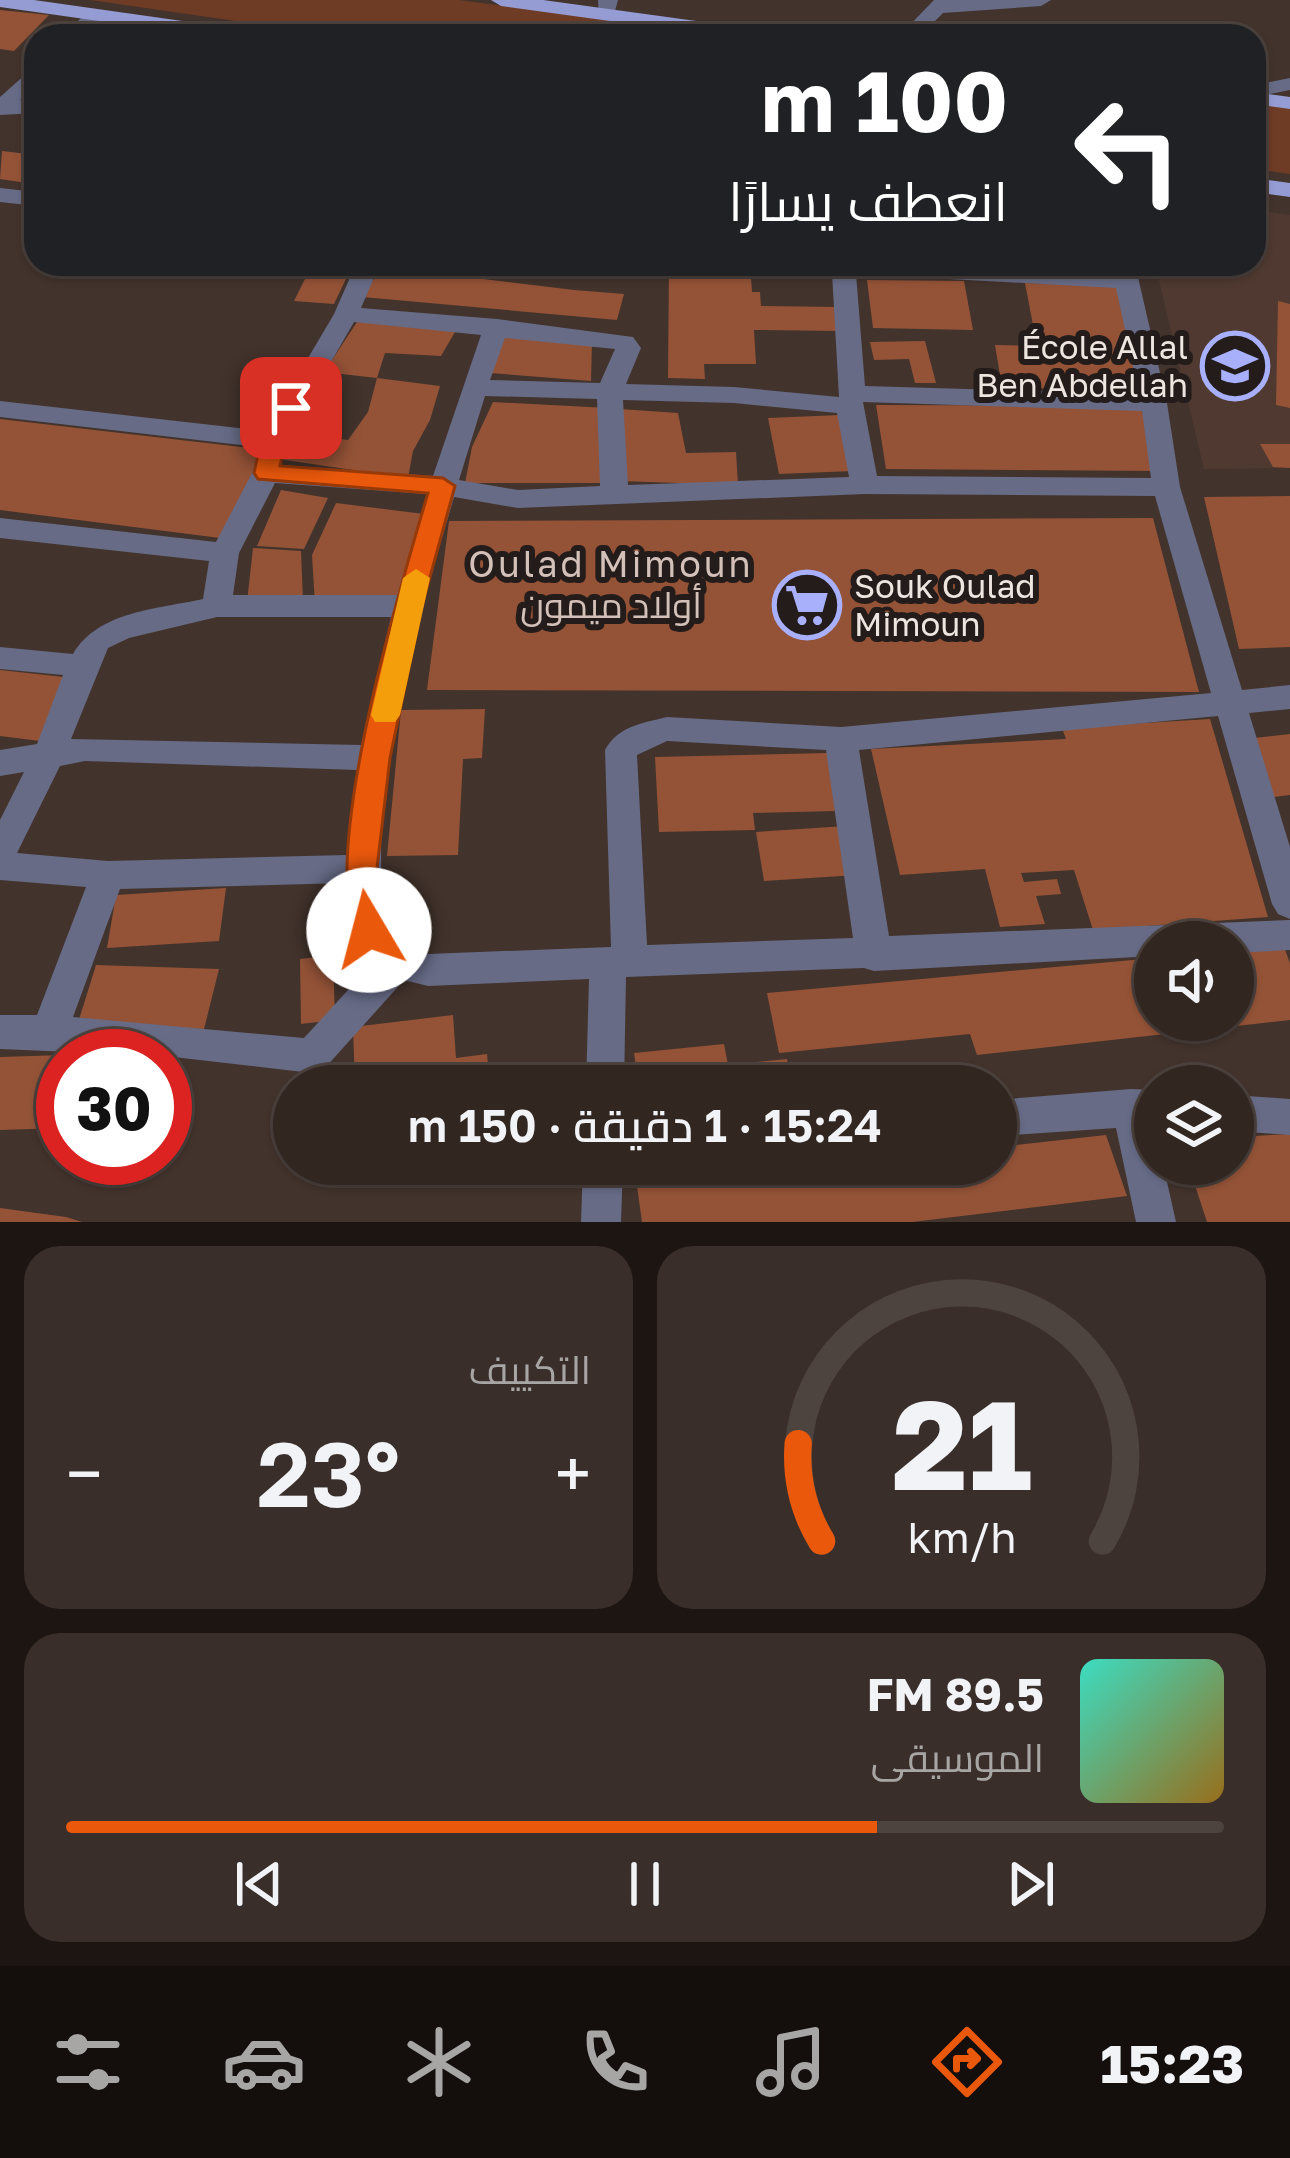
<!DOCTYPE html>
<html lang="ar">
<head>
<meta charset="utf-8">
<style>
	:root { --surface:#322621; --page:#3a2e2a; --text:#f1f3f6; --muted:#a8a5a5; --line:#4d433f; --accent:#ea580c }
	body { margin:0; font-family:"Golos Text",Cairo,sans-serif; background:var(--page); color:var(--text); direction:rtl; height:100vh; display:flex; flex-direction:column; font-size:45px; white-space:nowrap }
	* { box-sizing:border-box; margin:0 }
	p { font-size:39px; color:var(--muted) }
	.icon { flex:none; width:66px; height:66px; fill:none; stroke:currentColor; stroke-width:2; stroke-linecap:round; stroke-linejoin:round }
	.map { position:relative; height:1222px; overflow:hidden; direction:ltr }
	.side { display:flex; flex-direction:column; gap:24px; padding:24px; background:#1c1512; flex:1 }
	.side>* { flex:none }
	.hud { position:absolute; left:24px; top:24px; width:1242px; height:252px; border-radius:36px; box-shadow:0 3px 9px #0004,0 0 0 3px var(--line); direction:rtl; background:#202124; color:#fff; overflow:hidden }
	.controls { position:absolute; left:1134px; top:921px; display:grid; gap:24px }
	.controls a { display:grid; place-items:center; width:120px; height:120px; border-radius:50%; background:var(--surface); box-shadow:0 3px 9px #0004,0 0 0 3px var(--line); font-size:60px }
	.speed { position:absolute; left:36px; top:1029px; display:flex; gap:24px; font-size:60px; font-weight:700; text-align:center }
	.speed>* { display:grid; place-content:center; width:156px; height:156px; border-radius:50%; background:var(--surface); box-shadow:0 3px 9px #0004,0 0 0 3px var(--line); line-height:1 }
	.speed .limit { border:18px solid #d22; background:#fff; color:#111 }
	.pin { position:absolute; display:grid; place-items:center; width:102px; height:102px; color:#fff; margin:-51px; border-radius:24px; box-shadow:0 6px 18px #0006 }
	.me { position:absolute; width:132px; margin:-66px; rotate:352deg; stroke-linejoin:round; filter:drop-shadow(0 0 9px #0008) }
	.turn { display:flex; align-items:center; gap:42px; height:252px; padding:0 60px; font-size:54px }
	.turn .icon { width:156px; height:156px; stroke-width:2.5 }
	.turn b { display:block; font-size:84px; line-height:102px }
	.big { font-size:90px; font-weight:600; line-height:1.1 }
	.side .widget { flex:1; display:flex; flex-direction:column; justify-content:center; gap:18px; min-width:0; padding:0 42px; border-radius:36px; background:var(--page) }
	.side .dial { align-items:center; gap:0 }
	.dial svg { height:312px; overflow:visible; fill:none; stroke:var(--line); stroke-width:7; stroke-linecap:round; text-anchor:middle }
	.dial text { fill:var(--text); stroke:none }
	.song { display:flex; align-items:center; gap:36px }
	.cover { width:144px; height:144px; border-radius:18px; background:linear-gradient(135deg,hsl(170 70% 55%),hsl(40 70% 35%)) }
	.played { height:12px; border-radius:6px; background:linear-gradient(90deg,var(--accent) 70%,var(--line) 70%) }
	.keys { display:flex; justify-content:space-around; direction:ltr }
	.heat { display:flex; justify-content:space-between; align-items:center; font-size:66px; direction:ltr }
	.side .tiles { flex:1; display:grid; gap:24px; grid-template-columns:1fr 1fr }
	.widget:last-child { grid-column:span 2 }
	.trip { position:absolute; left:273px; top:1065px; width:744px; height:120px; border-radius:60px; background:var(--surface); box-shadow:0 3px 9px #0004,0 0 0 3px var(--line); font-weight:600; line-height:120px; text-align:center; direction:rtl }
	.dock { display:flex; height:192px; justify-content:space-around; align-items:center; background:#140f0d; color:var(--muted) }
	.dock .icon { width:84px; height:84px }
	.dock .active { color:var(--accent) }
	.dock b { font-size:54px; color:var(--text) }
	.map>svg:first-child { display:block }
	.built { fill:#4f3930 }
	.green { fill:#6e3b24 }
	.building { fill:#945337 }
	.lines { fill:none; stroke-linecap:round; stroke-linejoin:round }
	.street { fill:#676b86; fill-rule:evenodd }
	.primary { fill:#959cd4; fill-rule:evenodd }
	.route { fill:#ea580c; stroke:#983908; stroke-width:3 }
	.slow { fill:#f59e0b }
	.labels { text-anchor:middle; stroke-width:12; stroke-linejoin:round; paint-order:stroke }
	.poi-label { font-size:33px; fill:#eee4e0; stroke:#231c1a; text-anchor:end }
	.neighbourhood-label { font-size:36px; letter-spacing:3px; fill:#d3c0b8; stroke:#231c1a }
</style>
</head>
<body>
<div class="map">
<svg width="1290" height="1222" viewBox="0 0 1290 1222">
	<rect width="100%" height="100%" fill="#42332c"/>
	<path class="built" d="M1254 210 1290 215V468L1204 469 1155 264H1254Z"/>
	<path class="green" d="M90 0H459L729 36H338Z
		M1254 102 1290 107V174L1254 169Z"/>
	<path class="building" d="M0 10 49 15 14 51 0 49Z
		M2 151 36 155V173L27 183 0 179Z
		M302 264H353L334 304 294 301 308 273 299 272Z
		M669 264H750L752 292H760L761 306 837 307 840 331 754 330 756 364H704L705 379 668 378Z
		M382 267 574 290 624 294 617 320 362 297Z
		M867 280 964 281 973 330 873 328Z
		M1025 283 1122 285 1151 391 1002 387 995 345 1037 346Z
		M1278 301 1290 304V408L1276 405Z
		M359 319 455 332 441 356 385 353 377 378 440 386 430 420 413 451 408 478 278 459 294 433 348 440 368 412 377 378 324 372Z
		M504 336 592 342 591 381 490 373Z
		M925 341 936 383H915L909 359 874 360 870 342Z
		M493 402 608 408 605 483H465L472 447Z
		M876 405 1140 406 1162 471 886 469Z
		M620 409 678 413 686 453 736 452 738 485 619 481Z
		M840 415 853 471 779 474 768 418Z
		M0 419 266 450 220 538 0 510Z
		M1260 444H1290V468L1273 467Z
		M281 490 328 498 304 549 257 546Z
		M1290 496V647L1239 649 1204 497Z
		M336 503 424 514 401 599 315 605 312 555Z
		M1153 518 1199 692 427 690 449 521Z
		M253 548 301 551 303 601 247 602Z
		M0 670 73 678 40 741 0 736Z
		M485 709 482 758 463 759 458 855 387 856 401 710Z
		M1210 719 1268 917 1093 930 1074 870 1021 873 1024 882 1057 879 1061 894 1036 896 1045 924 1000 927 985 869 900 875 871 749 1066 739 1062 728Z
		M1290 734V795L1266 798 1246 739Z
		M829 753 837 811 753 813 755 830 659 832 655 757Z
		M846 826 857 875 764 881 756 832Z
		M226 888 219 941 107 948 116 895Z
		M1284 947 1290 963V1020L977 1055 970 1034 779 1053 767 993 1155 958V1020H1233V951Z
		M333 955 335 1020 301 1024 300 959Z
		M96 965 219 969 204 1029 77 1026Z
		M453 1015 456 1058 487 1054 490 1086H355L353 1027Z
		M724 1044 728 1065 787 1059 792 1086H639L634 1053Z
		M63 1055V1128L0 1130V1057Z
		M1002 1129 1007 1146 1106 1135 1127 1196 912 1222H642L635 1172 704 1164H996V1130Z
		M1290 1134V1222H1207L1188 1164H1233V1137Z
		M0 1208 66 1217 82 1222H0Z"/>
	<g class="lines">
		<path class="street" d="M598 0H618L613 18H599Z
			M934 0H1051L1041 6 943 13 920 36H899Z
			M88 11 105 15 84 36H63Z
			M36 65V83L20 100 36 101V113L0 115V97Z
			M1290 78V90L1254 97V85Z
			M0 188 36 192V206L0 202Z
			M356 264H380L361 308 497 319 633 337 641 348 626 384 734 387 839 397 832 273 806 271 794 264H942L1113 273 1111 264H1135L1167 403 1180 487 1242 690 1290 685V709L1249 713 1290 847V919L1278 914 1272 904 1218 716 859 750 889 936 1290 920V950L1233 953V942H1155V956L874 971 864 968 626 977 624 1086H586L589 979 428 986 404 980 325 1068 312 1073 165 1056 0 1049V1015H37L86 887 0 880V820L24 772 0 776V750L37 744 63 675 0 669V647L73 654C98 611 158 609 203 599L209 561 0 538V518L216 542 252 473 258 447 0 417V401L265 431 334 314ZM856 274 1116 288 1139 394 865 386ZM354 322 481 335 433 476 281 465 286 440ZM505 338 615 349 600 383 490 380ZM485 396 597 399 600 486 518 490 459 480ZM623 400 734 403 837 413 849 477 628 485ZM863 402 1142 411 1151 478 877 476ZM275 483 427 494 397 595H233L239 553ZM865 494 1155 496 1211 693 841 727 667 717C643 723 618 726 605 750L611 947 428 954 393 941C354 826 420 614 454 497L518 508ZM217 617H391L361 745 71 739 108 648 129 638ZM667 741 826 750 853 938 647 945 637 755ZM85 761 357 770 346 855 108 861 17 853 60 766ZM346 883C345 911 353 944 371 965L304 1038 73 1017 120 889Z
			M1131 1089 1155 1090V1164H1163L1176 1222H1136L1116 1128 996 1136V1100Z
			M1233 1095 1290 1099V1135L1233 1131Z
			M583 1164H623L621 1222H581Z"/>
		<path class="primary" d="M0 0H34L246 30 256 36H205L0 7Z
			M491 0H543L762 30 772 36H719L501 6Z
			M1254 92 1290 97V109L1254 104Z
			M1254 178 1290 183V197L1254 192Z"/>
	</g>
	<path class="route" d="M291 401 303 408 286 440 280 466 443 478 455 486 422 606 390 758 377 868 385 930 380 940 369 944 358 940C317 858 401 585 428 493L258 479 254 473 261 440 283 403Z"/>
	<path class="slow" d="M416 569 430 578 400 715 395 722H375L371 715 403 578Z"/>
	<defs>
		<symbol id="school-ring" viewBox="-11 -11 22 22"><circle r="9.5" fill="#231c1a" stroke="#a8b0fc" stroke-width="1.5"/><path d="M0-5L7-2L0 1L-7-2ZM-4 1L0 2.5L4 1V4Q0 6-4 4Z" fill="#a8b0fc"/></symbol>
		<symbol id="supermarket-ring" viewBox="-11 -11 22 22"><circle r="9.5" fill="#231c1a" stroke="#a8b0fc" stroke-width="1.5"/><path d="M-6-5.5h2.5l.6 2H6L4.5 2H-2.5L-4.4-4H-6ZM-1.5 3.2a1.3 1.3 0 1 0 .1 0ZM3 3.2a1.3 1.3 0 1 0 .1 0Z" fill="#a8b0fc"/></symbol>
	</defs>
	<g fill-rule="evenodd">
		<use href="#school-ring" x="1197" y="328" width="76" height="76"/>
		<use href="#supermarket-ring" x="769" y="567" width="76" height="76"/>
	</g>
	<g class="labels">
		<g class="poi-label">
			<text x="1188" y="359">École Allal<tspan x="1188" dy="38">Ben Abdellah</tspan></text>
			<text x="854" y="598" text-anchor="start">Souk Oulad<tspan x="854" dy="38">Mimoun</tspan></text>
		</g>
		<g class="neighbourhood-label">
			<text x="611" y="577">Oulad Mimoun<tspan x="611" dy="41">أولاد ميمون</tspan></text>
		</g>
	</g>
</svg>
<div class="controls">
<a><svg class="icon" aria-label="sound" viewBox="0 0 24 24"><path d="M4 9h4l5-4v14l-5-4H4zM17 9q2 3 0 6"/></svg></a>
<a><svg class="icon" aria-label="layers" viewBox="0 0 24 24"><path d="M12 4l9 5-9 5-9-5zM3 14l9 5 9-5"/></svg></a>
</div>
<div class="speed"><div class="limit">30</div></div>
<div class="pin" style="left:291px;top:408px;background:#d93025"><svg class="icon" aria-label="arrive" viewBox="0 0 24 24"><path d="M6 21V4h12l-3 4 3 4H6"/></svg></div>
<svg class="me" style="left:369px;top:930px" viewBox="-20 -20 40 40"><circle r="19" fill="#fff"/><path d="M0-13L10 11 0 6-10 11z" fill="#ea580c"/></svg>
<div class="trip">15:24 · 1 دقيقة · 150 m</div>
<div class="hud">
<div class="turn"><svg class="icon" aria-label="left" viewBox="0 0 24 24"><path d="M17 20v-9H6M10 6l-5 5 5 5"/></svg><div><b>100 m</b>انعطف يسارًا</div></div>
</div>
</div>
<section class="side">
<div class="tiles">
<div class="widget dial"><svg viewBox="0 0 100 80">
<path d="M14 69A42 42 0 1 1 86 69"/>
<path d="M14 69A42 42 0 0 1 8 44" stroke="#ea580c"/>
<text x="50" y="56" font-size="32" font-weight="700">21</text>
<text x="50" y="72" font-size="11">km/h</text>
</svg></div>
<div class="widget"><p>التكييف</p>
<div class="heat"><a>−</a><b class="big">23°</b><a>+</a></div>
</div>
<div class="widget">
<div class="song"><i class="cover"></i><div><b>89.5 FM</b><p>الموسيقى</p></div></div>
<div class="played"></div>
<div class="keys"><svg class="icon" aria-label="previous" viewBox="0 0 24 24"><path d="M18 5L8 12l10 7zM5 5v14"/></svg><svg class="icon" aria-label="pause" viewBox="0 0 24 24"><path d="M8 5v14M16 5v14"/></svg><svg class="icon" aria-label="next" viewBox="0 0 24 24"><path d="M6 5l10 7-10 7zM19 5v14"/></svg></div>
</div>
</div>
</section>
<nav class="dock">
<b>15:23</b>
<svg class="icon active" aria-label="directions" viewBox="0 0 24 24"><path d="M12 3l9 9-9 9-9-9zM9 14v-3h6M13 9l2 2-2 2"/></svg>
<svg class="icon" aria-label="music" viewBox="0 0 24 24"><path d="M9 18V5l10-2v13"/><circle cx="6" cy="18" r="3"/><circle cx="16" cy="16" r="3"/></svg>
<svg class="icon" aria-label="phone" viewBox="0 0 24 24"><path d="M5 4h4l2 5-3 2q2 4 5 5l2-3 5 2v4C11 20 4 13 5 4z"/></svg>
<svg class="icon" aria-label="climate" viewBox="0 0 24 24"><path d="M12 3v18M4 7l16 10M4 17L20 7"/></svg>
<svg class="icon" aria-label="car" viewBox="0 0 24 24"><path d="M5 17H2v-5l4-1 3-4h7l3 4 3 1v5h-3M9 17h6M6 11h13"/><circle cx="7" cy="17" r="2"/><circle cx="17" cy="17" r="2"/></svg>
<svg class="icon" aria-label="filters" viewBox="0 0 24 24"><path d="M4 7h16M4 17h16"/><circle cx="9" cy="7" r="2"/><circle cx="15" cy="17" r="2"/></svg>
</nav>
</body>
</html>
